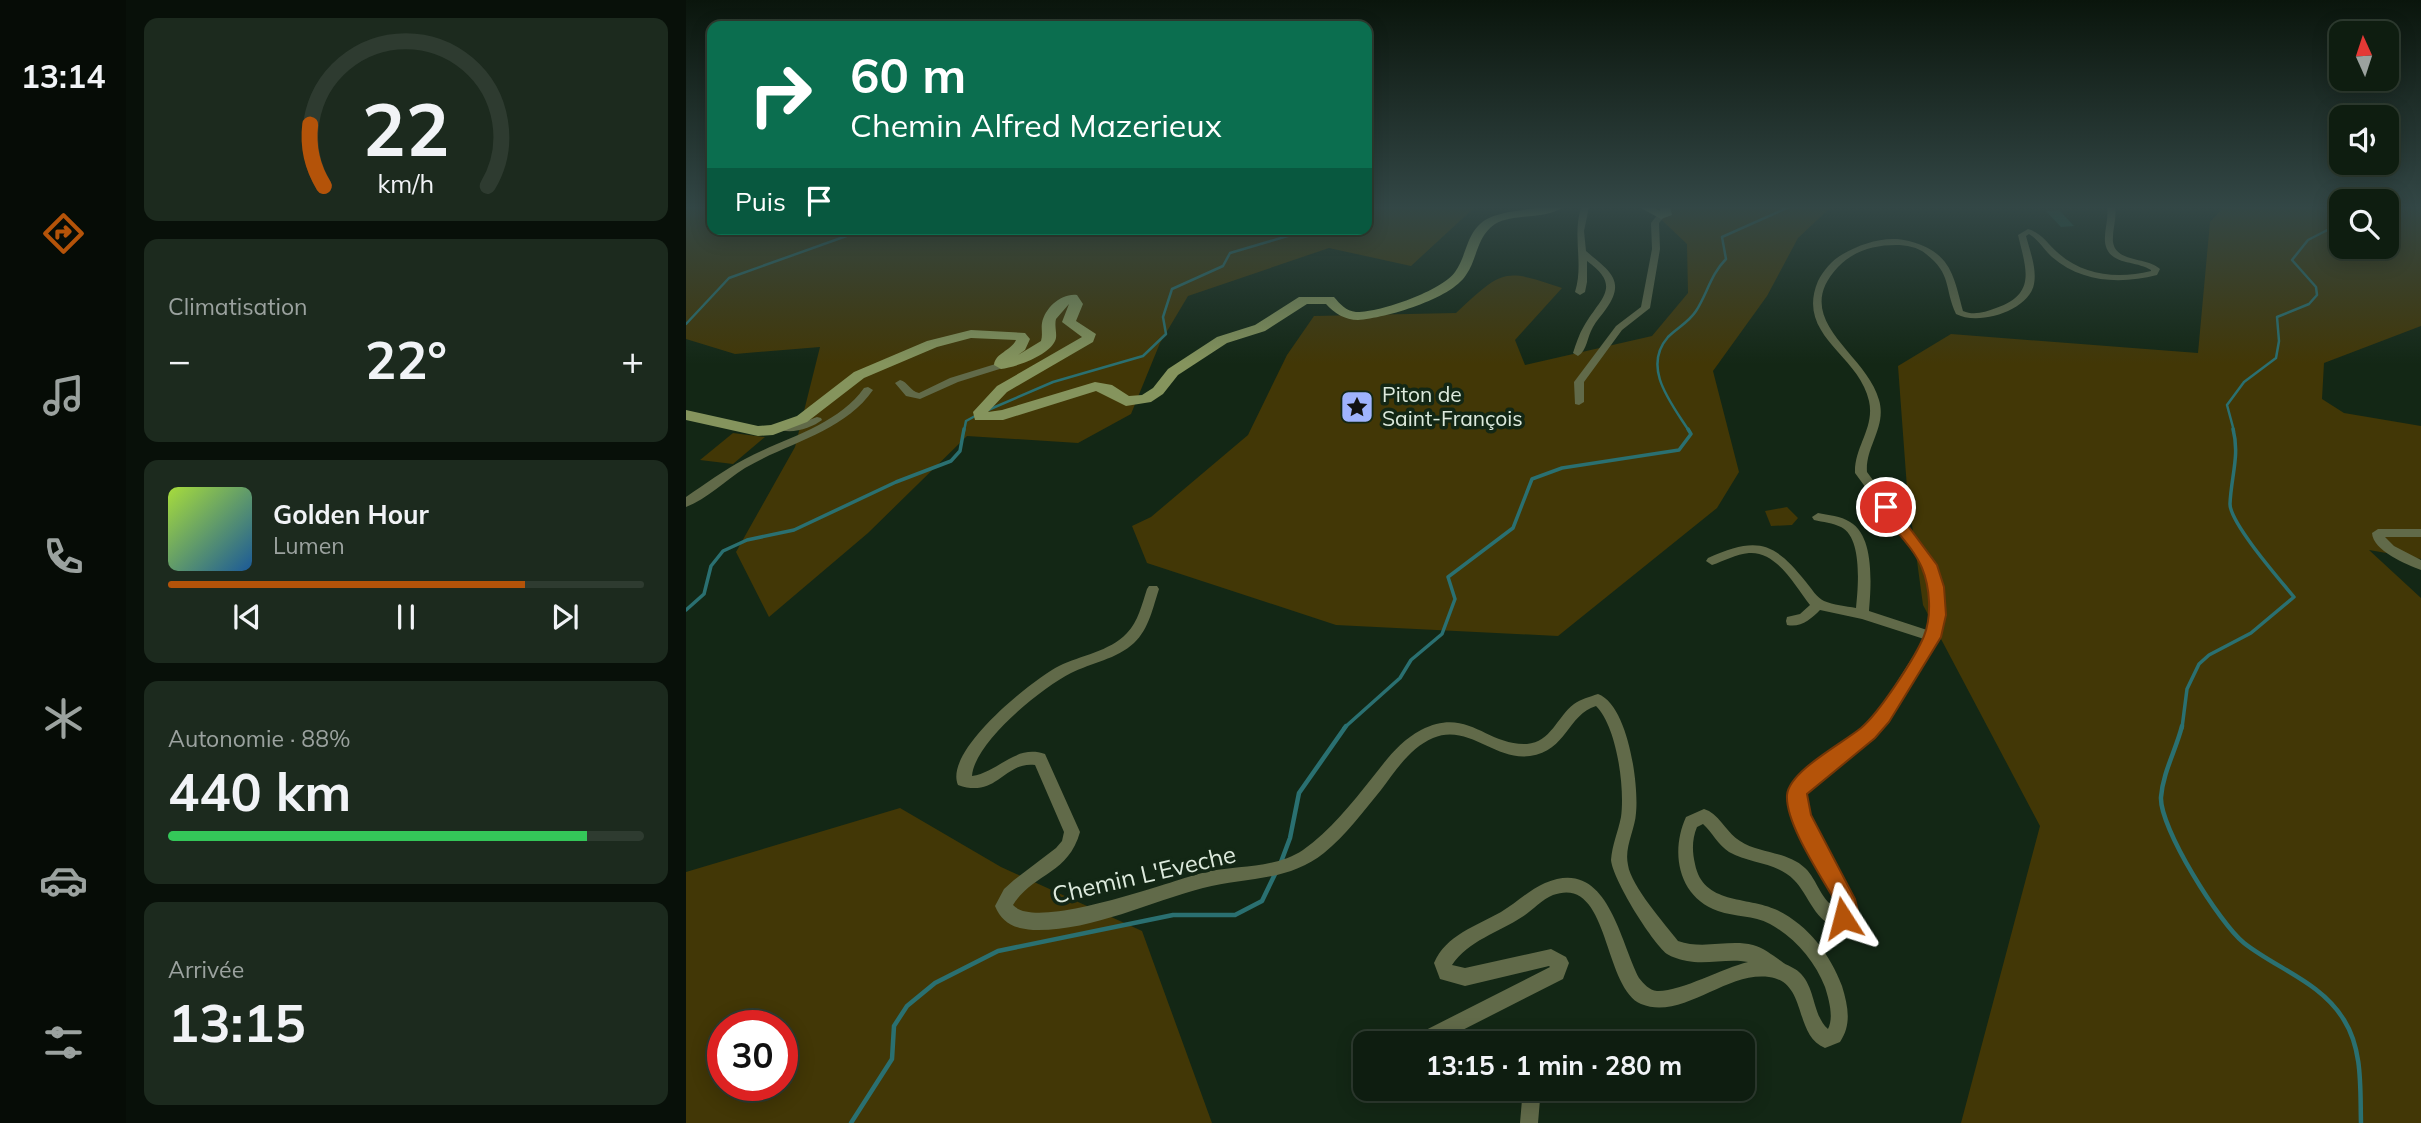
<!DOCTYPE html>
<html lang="fr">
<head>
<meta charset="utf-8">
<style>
	:root { --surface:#0e1d10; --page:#1c2a1e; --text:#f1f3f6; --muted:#9ba29f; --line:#2e3b30; --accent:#b45309 }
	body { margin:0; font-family:Mulish,sans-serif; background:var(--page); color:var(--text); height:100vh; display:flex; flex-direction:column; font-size:26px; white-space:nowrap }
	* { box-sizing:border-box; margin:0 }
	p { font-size:23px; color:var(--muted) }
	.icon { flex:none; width:38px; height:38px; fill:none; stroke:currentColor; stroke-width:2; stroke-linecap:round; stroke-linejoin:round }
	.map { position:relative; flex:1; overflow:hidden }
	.panel { display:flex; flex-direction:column; gap:18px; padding:18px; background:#081009; width:560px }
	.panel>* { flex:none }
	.hud { position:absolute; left:21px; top:21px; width:665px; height:214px; border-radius:14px; box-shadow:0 4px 18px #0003,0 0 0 2px var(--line); background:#0b6e4f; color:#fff; overflow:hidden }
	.needle { width:46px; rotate:357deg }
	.buttons { position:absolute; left:1643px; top:21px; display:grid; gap:14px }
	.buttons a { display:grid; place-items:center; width:70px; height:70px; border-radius:14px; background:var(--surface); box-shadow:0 4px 18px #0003,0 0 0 2px var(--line); font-size:35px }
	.speed { position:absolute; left:21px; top:1010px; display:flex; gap:14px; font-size:35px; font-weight:700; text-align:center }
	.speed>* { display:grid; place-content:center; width:91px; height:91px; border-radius:50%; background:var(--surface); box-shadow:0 4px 18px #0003,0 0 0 2px var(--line); line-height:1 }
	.speed .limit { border:10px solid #d22; background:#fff; color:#111 }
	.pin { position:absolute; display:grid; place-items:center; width:60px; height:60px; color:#fff; margin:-30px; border:4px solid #fff; border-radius:50%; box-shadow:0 2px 7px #0007 }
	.me { position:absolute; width:77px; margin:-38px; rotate:351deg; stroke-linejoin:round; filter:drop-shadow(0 0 5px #0008) }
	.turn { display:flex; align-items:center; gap:24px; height:147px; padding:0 28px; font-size:32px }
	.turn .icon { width:91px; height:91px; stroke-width:2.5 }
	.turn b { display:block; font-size:49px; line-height:60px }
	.then { display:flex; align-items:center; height:66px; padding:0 28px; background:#0003; gap:14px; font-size:26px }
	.big { font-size:52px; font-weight:700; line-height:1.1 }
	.panel .widget { flex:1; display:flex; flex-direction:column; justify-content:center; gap:10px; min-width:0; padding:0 24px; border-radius:14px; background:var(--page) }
	.panel .dial { align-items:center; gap:0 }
	.dial svg { height:182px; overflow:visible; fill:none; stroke:var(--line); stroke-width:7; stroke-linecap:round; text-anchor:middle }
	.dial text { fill:var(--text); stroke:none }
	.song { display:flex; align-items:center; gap:21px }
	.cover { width:84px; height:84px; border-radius:10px; background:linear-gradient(135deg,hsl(80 70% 55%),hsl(210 70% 35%)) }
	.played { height:7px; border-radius:4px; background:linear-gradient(90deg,var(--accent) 75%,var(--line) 75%) }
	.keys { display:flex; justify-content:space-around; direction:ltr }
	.heat { display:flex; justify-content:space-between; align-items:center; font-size:38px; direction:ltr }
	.charge { height:10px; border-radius:5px; background:linear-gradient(90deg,#34c759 88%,var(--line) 0) }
	.trip { position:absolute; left:667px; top:1031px; width:402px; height:70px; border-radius:14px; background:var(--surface); box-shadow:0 4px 18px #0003,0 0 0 2px var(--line); font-weight:700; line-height:70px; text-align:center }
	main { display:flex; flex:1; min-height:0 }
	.menu { display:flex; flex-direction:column; width:126px; justify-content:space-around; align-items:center; background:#060c06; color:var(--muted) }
	.menu .icon { width:49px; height:49px }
	.menu .current { color:var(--accent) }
	.menu b { font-size:32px; color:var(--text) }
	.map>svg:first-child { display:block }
	.green { fill:#423706; fill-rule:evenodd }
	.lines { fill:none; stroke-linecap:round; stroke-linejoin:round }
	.stream-far2 { stroke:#2a7071; stroke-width:2.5 }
	.stream-far1 { stroke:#2a7071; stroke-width:3.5 }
	.stream { stroke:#2a7071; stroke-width:4.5 }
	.building { fill:#1b5948 }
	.street { fill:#616a49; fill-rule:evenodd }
	.secondary { fill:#85945d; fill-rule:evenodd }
	.route { fill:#b45309; stroke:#753606; stroke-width:2 }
	.labels { text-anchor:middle; stroke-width:7; stroke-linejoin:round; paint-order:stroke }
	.poi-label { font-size:21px; fill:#ddeadd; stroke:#132715; text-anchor:start }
	.near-street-label { font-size:24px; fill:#ddeadd; stroke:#132715 }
</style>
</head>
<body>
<main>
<nav class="menu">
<b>13:14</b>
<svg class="icon current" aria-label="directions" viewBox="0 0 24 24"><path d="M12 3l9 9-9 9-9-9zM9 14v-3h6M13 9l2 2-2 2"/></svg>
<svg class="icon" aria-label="music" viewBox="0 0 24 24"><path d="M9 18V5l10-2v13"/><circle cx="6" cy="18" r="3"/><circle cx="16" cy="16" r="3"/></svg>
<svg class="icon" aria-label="phone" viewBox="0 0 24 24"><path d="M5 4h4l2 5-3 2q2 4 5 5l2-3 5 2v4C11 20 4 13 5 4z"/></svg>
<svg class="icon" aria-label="climate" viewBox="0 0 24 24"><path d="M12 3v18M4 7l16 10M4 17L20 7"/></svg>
<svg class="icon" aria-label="car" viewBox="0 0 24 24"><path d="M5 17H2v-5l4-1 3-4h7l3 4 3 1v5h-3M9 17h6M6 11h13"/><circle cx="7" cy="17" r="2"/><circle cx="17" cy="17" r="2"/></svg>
<svg class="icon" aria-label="filters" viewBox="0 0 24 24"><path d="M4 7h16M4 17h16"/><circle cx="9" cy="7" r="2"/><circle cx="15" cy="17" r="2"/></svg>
</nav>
<section class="panel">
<div class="widget dial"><svg viewBox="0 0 100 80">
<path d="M14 69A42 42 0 1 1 86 69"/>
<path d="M14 69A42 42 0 0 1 8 42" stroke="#b45309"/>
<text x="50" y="56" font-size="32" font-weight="700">22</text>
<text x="50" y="72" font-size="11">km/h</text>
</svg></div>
<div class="widget"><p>Climatisation</p>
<div class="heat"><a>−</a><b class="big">22°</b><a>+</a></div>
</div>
<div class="widget">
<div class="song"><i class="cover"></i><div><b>Golden Hour</b><p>Lumen</p></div></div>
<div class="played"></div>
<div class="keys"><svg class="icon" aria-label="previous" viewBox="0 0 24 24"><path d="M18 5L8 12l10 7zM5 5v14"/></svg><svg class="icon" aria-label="pause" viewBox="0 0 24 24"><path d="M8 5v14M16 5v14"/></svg><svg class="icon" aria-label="next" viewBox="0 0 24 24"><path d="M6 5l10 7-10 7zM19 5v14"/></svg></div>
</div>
<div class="widget"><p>Autonomie · 88%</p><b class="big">440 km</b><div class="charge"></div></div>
<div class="widget"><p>Arrivée</p><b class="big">13:15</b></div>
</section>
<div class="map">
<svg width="1735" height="1123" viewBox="0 0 1735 1123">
	<rect width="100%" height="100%" fill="#132715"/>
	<path class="green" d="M0 207H26V229H681V207H789L725 266 643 248 502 296 474 343 445 414 392 443 281 436 182 533 83 617 50 552 109 447 134 347 49 354 0 339Z
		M962 207H1145L1112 238 1081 296 1027 371 1053 472 1031 508 872 636 650 625 461 563 446 526 465 517 562 435 601 355 628 316 770 313C816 271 816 267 876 288L829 340 839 365 966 336 1002 293 1001 244Z
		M1538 207H1655L1656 247H1701V207H1735V326L1638 363 1636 399 1658 413 1735 426V559L1683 550 1735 598V1123H1275L1354 826 1237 605 1221 488 1212 366 1265 334 1512 353 1524 222Z
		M47 433 79 437 47 464 14 460Z
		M1101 507 1112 518 1106 525 1085 526 1079 511Z
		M214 808 315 867 456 931 526 1123H0V872ZM37 1026H96V1085H37Z"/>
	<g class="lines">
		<path class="stream-far2" d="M0 324 43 278 180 229
			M302 410 367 382 457 356 480 334 477 317 486 289 537 266 544 253 605 235 606 229
			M278 431 280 421 291 415
			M1003 431C986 404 955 368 982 337 991 328 1003 322 1010 311 1021 294 1025 274 1040 259L1036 237 1103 207
			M1548 431 1541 405 1558 382 1590 358 1593 341 1591 317 1623 304 1631 295 1630 287 1606 260 1622 240 1653 224 1644 207"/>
		<path class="stream-far1" d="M0 610 18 594 25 566 37 551 61 540 108 530 210 482 265 461 274 451 278 429
			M658 728 714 678 725 660 756 634 769 599 762 577 827 528 846 479 876 468 993 450 1005 434 1002 429
			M1496 728 1501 689 1513 664 1523 655 1565 633 1608 597C1594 580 1544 523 1544 504 1545 477 1554 455 1547 429"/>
		<path class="stream" d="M1496 726C1490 750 1477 772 1475 797 1473 827 1534 924 1558 943 1591 969 1635 982 1658 1020 1677 1050 1674 1089 1675 1123
			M595 862 604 838 613 793 660 726
			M165 1123 206 1059 208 1026 221 1006 249 983 312 951 487 915H549L576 901 590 872"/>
	</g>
	<path class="building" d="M1373 210 1388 226 1375 227 1360 211Z"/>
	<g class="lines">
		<path class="street" d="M895 207H903L898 231 900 251C922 270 941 280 920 309 916 315 910 321 907 327 901 337 901 351 892 356L887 353C890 344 893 334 898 326 914 298 937 287 901 261V282L899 292 894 295 889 292C898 263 886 238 895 207Z
			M1421 207H1429C1431 219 1426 230 1427 242 1430 263 1462 257 1474 269L1471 275C1435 284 1396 283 1366 257 1358 250 1353 240 1343 234L1340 236C1344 251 1351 269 1348 284 1343 311 1292 326 1270 314 1258 288 1266 274 1240 254 1232 247 1220 245 1210 245 1188 245 1167 251 1152 267 1102 320 1181 353 1193 400 1201 427 1179 447 1181 472L1249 565 1256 587 1257 615 1253 637 1202 720 1188 737 1121 788C1111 812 1157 874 1167 899L1169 911 1163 924C1133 936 1124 895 1108 880 1091 862 1064 864 1043 852 1032 845 1026 832 1017 824L1011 827C1006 839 1006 851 1009 864 1017 905 1061 896 1091 910 1122 925 1144 954 1156 986 1162 1006 1166 1024 1154 1042L1139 1048C1107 1035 1122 982 1083 977 1040 971 996 1021 955 1004 916 986 924 874 867 895 855 900 846 911 836 917 813 932 782 941 766 965L779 968 865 949 880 957 883 963 877 979 751 1043H723L726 1037 864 967 863 966 779 986 754 979 748 963C760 935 790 926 815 912 830 903 843 890 859 883 921 856 933 939 953 978 958 984 963 990 971 991 994 992 1037 968 1062 962 1042 958 1021 965 1001 961 996 960 985 957 981 954 965 941 927 880 925 860 926 845 932 832 935 817 939 788 931 727 910 706 881 715 881 751 844 756 809 761 782 723 747 738 724 748 710 770 695 790 677 812 660 835 638 853 602 882 559 877 517 888 463 902 403 932 347 930 329 929 316 923 309 906L318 889 328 880 370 848 376 841 378 832 349 765C318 761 311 799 272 785 257 751 346 680 373 666 395 655 423 652 441 633 452 622 456 604 461 589L463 586H471L473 589C467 607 463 629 448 643 431 659 405 663 385 673 355 688 288 743 286 776 313 772 329 744 359 754L394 832C382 875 347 873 327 905 350 932 486 880 520 872 552 865 588 869 617 850 644 831 666 803 686 778 701 759 714 741 735 730 782 706 800 746 841 744 865 742 871 717 888 704 895 699 903 697 912 694 942 705 953 784 950 813 949 830 938 847 942 865 945 886 979 924 992 941 1017 950 1043 939 1067 945 1078 948 1086 955 1095 961 1101 966 1108 967 1113 972 1130 987 1126 1015 1142 1029 1148 1017 1143 1000 1139 987 1129 961 1108 937 1084 924 1067 915 1049 917 1032 911 992 897 984 852 1000 817L1018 809 1023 811C1036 819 1042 834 1054 841 1074 854 1101 851 1119 868 1132 880 1135 903 1153 909L1151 901 1107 817 1103 794 1110 779 1178 729 1192 712 1238 639 1176 619 1134 610C1125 619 1115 628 1101 625L1100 621 1101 617 1114 614 1124 605C1109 586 1091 551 1063 553 1050 554 1038 561 1026 565L1020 561 1022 558C1070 537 1087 540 1120 582 1125 588 1131 598 1138 601 1147 605 1160 606 1170 608 1172 588 1177 538 1155 527 1147 523 1137 522 1128 520L1126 517 1132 513C1142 515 1155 516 1164 522 1189 536 1185 587 1183 611L1241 630 1245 615 1244 587 1237 566 1169 473C1168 447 1189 428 1183 401 1173 354 1109 336 1132 281 1137 271 1146 260 1157 254 1176 243 1201 235 1223 241 1264 252 1267 273 1277 311 1288 316 1299 312 1310 308 1351 294 1340 269 1332 235L1342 229C1356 233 1361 243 1371 252 1397 276 1432 279 1465 271V270C1450 260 1422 266 1419 242 1418 230 1423 219 1421 207Z
			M972 214 979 216 973 223 974 249 964 308 936 330 898 382V402L893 405 889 404 888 382 930 326 955 307 966 249 965 223Z
			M316 362 321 365 320 367 272 382 234 399 220 396 209 383 214 380C222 382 224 391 233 393L264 378Z
			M182 387 187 390C158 432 101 443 59 468 40 480 21 499 0 507V497C19 484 38 470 59 459 98 438 151 426 178 388Z
			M131 417 135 418 136 420C126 428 102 436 91 428L92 426 115 423Z
			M1692 529H1735V537H1699L1708 546 1735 560V570C1720 564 1687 551 1686 533Z
			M837 1088H855L852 1123H834Z"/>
		<path class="secondary" d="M857 207H877C859 220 828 213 809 224 790 237 792 258 780 275 765 299 700 318 672 320 659 320 648 313 640 304H621L579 331 541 343 492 375 477 394 465 402 440 406 410 391 317 420H289L287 412 311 386 396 337 376 322 383 304 370 319C368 327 372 335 369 341 362 356 330 367 315 369L308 365C309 353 325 351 330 340L285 338 251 347 178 378 121 422 87 435 72 436 0 420V410L72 426 85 425 111 416 168 372 241 341 285 330 339 333 344 339 339 350 332 355 355 341C357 335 355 329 356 323 359 308 375 293 391 295L397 304 390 321 410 334 407 342 321 392 302 412 316 410 409 382 426 385 443 396 456 395 467 388 482 369 531 337 569 325 613 297H648C654 304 660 311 670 312 692 313 756 291 769 272 782 254 780 229 803 218 818 211 840 210 857 207Z
			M953 207H967L974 211V207H984L986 215 975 219Z"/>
	</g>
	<linearGradient id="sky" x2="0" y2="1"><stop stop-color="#0a150c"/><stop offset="0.57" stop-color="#334746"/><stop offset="1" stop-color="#334746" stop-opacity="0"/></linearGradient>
	<rect width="1735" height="364" fill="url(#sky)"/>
	<path class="route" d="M1200 502 1205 503 1251 565 1258 587 1260 615 1255 637 1203 722 1189 738 1121 794 1125 815 1169 899 1172 911 1165 926 1157 929 1150 926 1146 918 1150 910 1149 901C1135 876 1099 823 1101 795 1103 771 1157 743 1175 728 1193 713 1229 658 1238 636 1246 616 1244 587 1236 568 1227 546 1205 527 1192 507Z"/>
	<defs>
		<symbol id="sight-square" viewBox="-11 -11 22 22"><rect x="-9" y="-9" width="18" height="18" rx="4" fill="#9fb3fd" stroke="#132715"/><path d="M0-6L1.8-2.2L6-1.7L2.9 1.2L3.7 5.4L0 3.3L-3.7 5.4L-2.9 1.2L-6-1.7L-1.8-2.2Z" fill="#111"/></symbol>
	</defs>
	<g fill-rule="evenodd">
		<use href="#sight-square" x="652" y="388" width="38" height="38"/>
	</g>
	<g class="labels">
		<g class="poi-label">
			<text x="696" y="402">Piton de<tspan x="696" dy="24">Saint-François</tspan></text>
		</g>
		<g class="near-street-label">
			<text transform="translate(458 875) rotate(-13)" y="8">Chemin L'Eveche</text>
		</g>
	</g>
</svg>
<div class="buttons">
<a><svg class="needle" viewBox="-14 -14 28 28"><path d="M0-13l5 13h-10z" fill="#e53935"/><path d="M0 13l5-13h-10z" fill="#9ba29f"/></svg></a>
<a><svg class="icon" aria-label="sound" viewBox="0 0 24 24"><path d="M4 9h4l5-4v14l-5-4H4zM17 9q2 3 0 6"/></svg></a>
<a><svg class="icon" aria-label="search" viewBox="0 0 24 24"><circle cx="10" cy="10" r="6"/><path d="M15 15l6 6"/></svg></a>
</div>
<div class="speed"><div class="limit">30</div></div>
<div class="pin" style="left:1200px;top:507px;background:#d93025"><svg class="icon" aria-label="arrive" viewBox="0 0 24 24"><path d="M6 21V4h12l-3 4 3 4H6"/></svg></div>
<svg class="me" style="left:1157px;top:918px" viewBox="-20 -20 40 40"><path d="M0-17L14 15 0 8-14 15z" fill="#b45309" stroke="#fff" stroke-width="4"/></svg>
<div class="trip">13:15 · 1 min · 280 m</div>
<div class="hud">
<div class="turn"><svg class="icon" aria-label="right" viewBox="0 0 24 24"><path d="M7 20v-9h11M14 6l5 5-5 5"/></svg><div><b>60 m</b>Chemin Alfred Mazerieux</div></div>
<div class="then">Puis<svg class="icon" aria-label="arrive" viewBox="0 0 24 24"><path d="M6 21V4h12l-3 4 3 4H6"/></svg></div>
</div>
</div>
</main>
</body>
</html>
